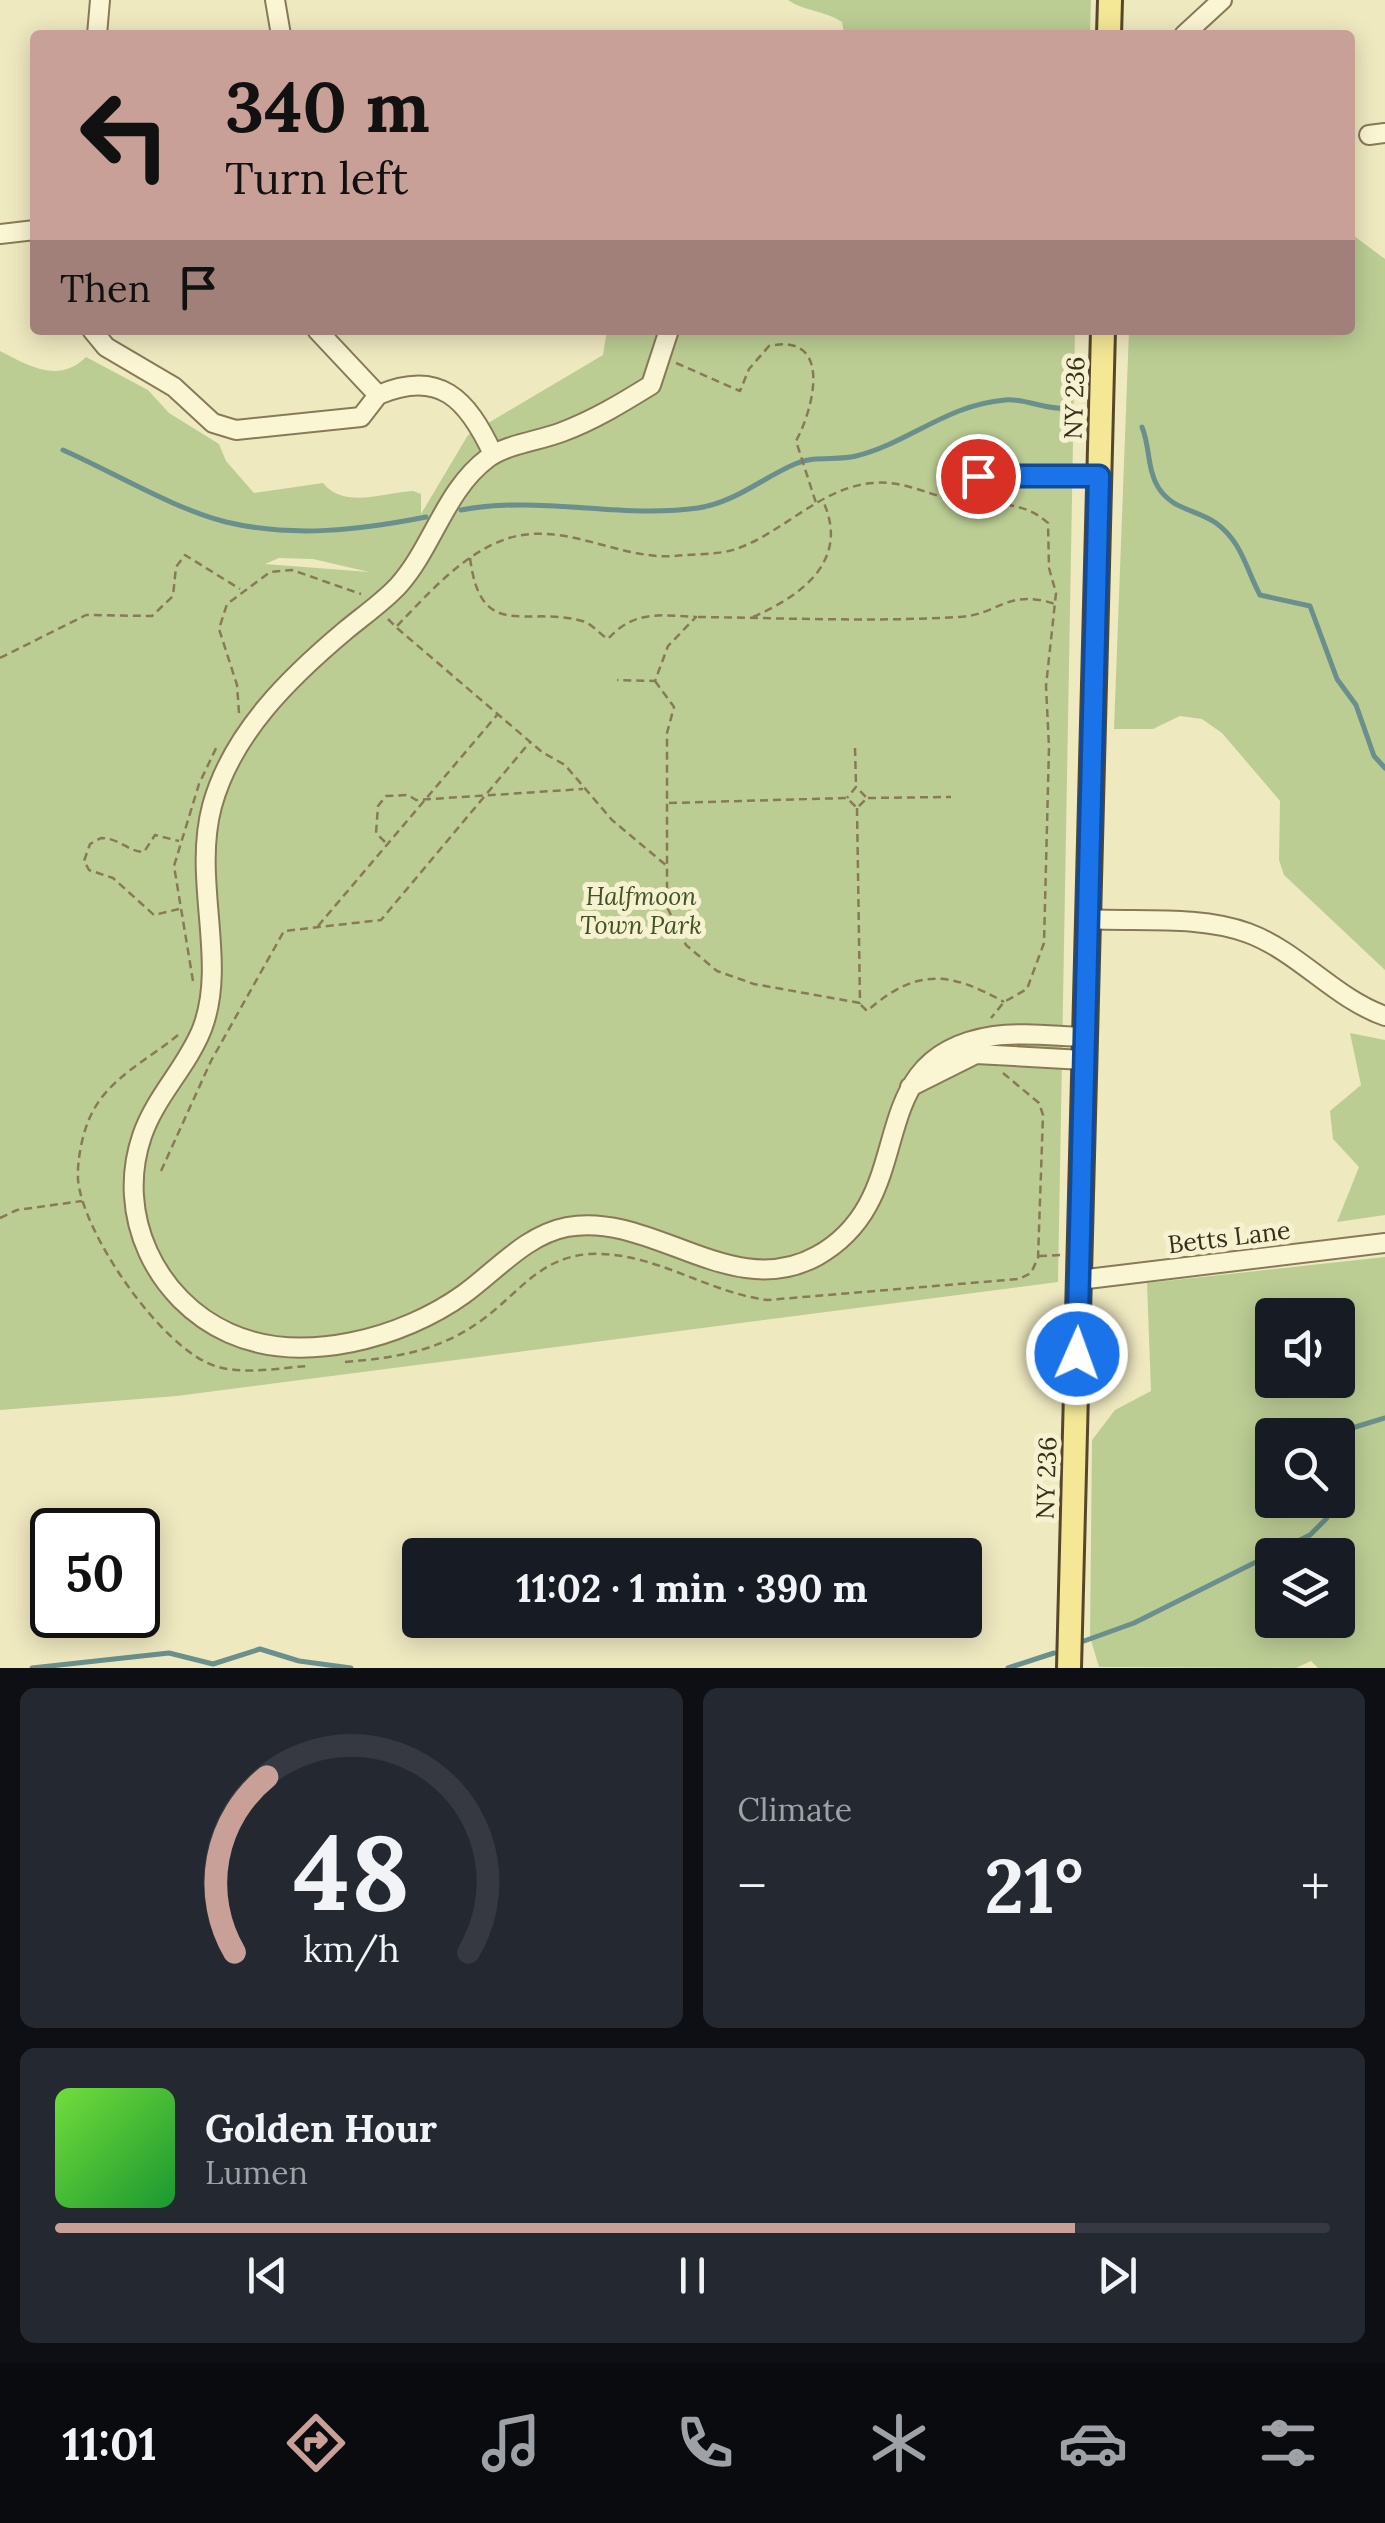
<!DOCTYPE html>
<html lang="en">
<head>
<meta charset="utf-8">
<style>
	:root { --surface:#171b24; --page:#242831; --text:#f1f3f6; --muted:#9ea1a6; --line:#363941; --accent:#c9a098 }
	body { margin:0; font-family:Lora,serif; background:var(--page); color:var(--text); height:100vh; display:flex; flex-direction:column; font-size:38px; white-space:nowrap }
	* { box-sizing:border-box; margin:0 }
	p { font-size:32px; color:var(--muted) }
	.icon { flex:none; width:55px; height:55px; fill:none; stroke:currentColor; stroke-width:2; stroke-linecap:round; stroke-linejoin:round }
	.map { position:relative; height:1668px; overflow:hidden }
	.side { display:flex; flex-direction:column; gap:20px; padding:20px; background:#0d0f14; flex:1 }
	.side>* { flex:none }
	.banner { position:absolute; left:30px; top:30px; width:1325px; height:305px; border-radius:10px; box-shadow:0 5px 25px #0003; background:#c9a098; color:#111; overflow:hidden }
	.buttons { position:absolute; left:1255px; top:1298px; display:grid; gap:20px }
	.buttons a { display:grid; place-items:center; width:100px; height:100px; border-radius:10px; background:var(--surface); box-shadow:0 5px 25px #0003; font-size:50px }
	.speed { position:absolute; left:30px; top:1508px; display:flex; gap:20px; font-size:50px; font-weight:700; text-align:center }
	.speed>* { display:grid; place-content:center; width:130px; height:130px; border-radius:50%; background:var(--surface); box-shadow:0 5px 25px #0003; line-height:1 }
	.speed .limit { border:5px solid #111; border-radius:15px; background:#fff; color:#111 }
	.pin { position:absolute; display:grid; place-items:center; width:85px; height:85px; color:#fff; margin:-42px; border:5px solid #fff; border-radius:50%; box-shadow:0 2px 10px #0007 }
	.me { position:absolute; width:110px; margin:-55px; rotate:2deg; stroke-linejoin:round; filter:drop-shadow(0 0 8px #0008) }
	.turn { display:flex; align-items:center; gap:35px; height:210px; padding:0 30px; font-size:45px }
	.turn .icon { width:130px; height:130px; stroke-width:2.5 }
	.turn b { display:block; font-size:70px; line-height:85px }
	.then { display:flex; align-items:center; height:95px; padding:0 30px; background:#0003; gap:20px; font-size:38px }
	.big { font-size:75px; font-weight:700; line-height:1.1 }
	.side .tile { flex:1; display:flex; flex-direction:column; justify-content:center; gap:15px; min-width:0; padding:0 35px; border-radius:15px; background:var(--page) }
	.side .dial { align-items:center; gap:0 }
	.dial svg { height:260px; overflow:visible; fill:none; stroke:var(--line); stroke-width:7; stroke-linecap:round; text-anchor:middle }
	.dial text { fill:var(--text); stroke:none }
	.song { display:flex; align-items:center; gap:30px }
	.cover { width:120px; height:120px; border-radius:15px; background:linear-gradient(135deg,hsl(100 70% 55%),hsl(130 70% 35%)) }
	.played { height:10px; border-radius:5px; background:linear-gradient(90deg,var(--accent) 80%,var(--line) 80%) }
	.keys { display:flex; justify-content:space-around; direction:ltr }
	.heat { display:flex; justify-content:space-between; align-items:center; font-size:55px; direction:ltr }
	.side .tiles { flex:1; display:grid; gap:20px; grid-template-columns:1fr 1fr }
	.tile:last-child { grid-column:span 2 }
	.trip { position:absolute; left:402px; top:1538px; width:580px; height:100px; border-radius:10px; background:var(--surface); box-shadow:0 5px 25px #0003; font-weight:700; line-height:100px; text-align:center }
	.menu { display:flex; height:160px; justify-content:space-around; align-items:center; background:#090b0e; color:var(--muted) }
	.menu .icon { width:70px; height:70px }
	.menu .current { color:var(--accent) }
	.menu b { font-size:45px; color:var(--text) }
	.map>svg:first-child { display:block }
	.green { fill:#bccd94; fill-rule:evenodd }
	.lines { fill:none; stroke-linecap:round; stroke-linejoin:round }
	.stream { stroke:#6a8f8c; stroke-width:5 }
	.minor-casing { stroke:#887a57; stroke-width:22 }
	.major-casing { stroke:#56472c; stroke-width:28 }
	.path { stroke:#887a57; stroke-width:2.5; stroke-dasharray:8 5; stroke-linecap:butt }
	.minor { stroke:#faf5d3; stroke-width:18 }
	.major { stroke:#f4e896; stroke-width:22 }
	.route-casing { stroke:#114b97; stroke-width:25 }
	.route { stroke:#1a73e8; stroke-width:18 }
	.labels { text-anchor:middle; stroke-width:10; stroke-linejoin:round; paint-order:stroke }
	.street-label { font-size:25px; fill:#372e1c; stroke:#f6f2cf }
	.park-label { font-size:25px; font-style:italic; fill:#3f5422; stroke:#f6f2cf }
</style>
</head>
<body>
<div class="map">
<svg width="1385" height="1668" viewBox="0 0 1385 1668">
	<rect width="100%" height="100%" fill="#efe9c0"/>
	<path class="green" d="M788 0H1091L1090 35H844L842 22C824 10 805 12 788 0Z
		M1350 233 1385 259V970L1284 875 1279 860 1280 801 1222 733 1202 719 1180 716 1153 729H1114L1129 330H1350Z
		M607 330H1075L1058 1282 177 1396 0 1410V351C29 366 59 384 86 357L148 390 169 413 219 444 226 461 254 493 323 483C344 509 382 493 413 491L421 494V514L468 435 603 355ZM279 558 313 559 369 572 265 564Z
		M1350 1033 1385 1040V1215L1337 1222 1359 1167 1333 1139 1330 1111 1361 1085Z
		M1385 1257V1668H1318L1311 1661 1296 1668 1099 1667 1090 1637 1092 1440 1115 1410 1151 1391 1147 1283ZM1272 1315H1338V1380H1272ZM1272 1435H1338V1500H1272ZM1338 1555V1620H1272V1555Z"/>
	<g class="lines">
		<path class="stream" d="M1142 427C1150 446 1147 469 1158 487 1172 510 1196 509 1216 523 1242 542 1246 569 1260 595L1310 606 1337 679 1356 705 1374 756 1385 768
			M63 450C113 472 174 509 226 522 293 538 360 530 426 517
			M461 510C541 495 619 519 698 508 736 502 762 478 795 464 815 455 836 461 856 456 909 443 946 405 1005 400 1026 398 1044 410 1065 408
			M1329 1435 1385 1418
			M1084 1641 1134 1623 1310 1535 1327 1518 1317 1500
			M32 1668 169 1653 213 1664 260 1649 299 1661 351 1668
			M1008 1668 1054 1653"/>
		<defs>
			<path id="minor" d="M275 0 281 35
				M97 35 100 0
				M1184 35 1222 0
				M1369 135 1385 133
				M0 234 35 230
				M92 330 106 347 174 387 213 423 236 430 361 417 378 395 317 330
				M669 330 651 385C622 403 594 420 562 432 539 441 507 444 488 458 445 490 433 547 398 586 383 602 363 616 346 630 290 677 232 733 212 806 192 881 228 962 202 1029 187 1067 155 1097 142 1136 115 1215 156 1300 229 1333 302 1366 403 1338 464 1294 497 1270 526 1235 567 1227 652 1211 732 1303 817 1256 926 1195 854 1057 994 1036 1023 1032 1054 1036 1084 1037
				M378 395C439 369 467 398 493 454
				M978 477H1099
				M1087 919C1137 922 1200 915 1248 933 1299 952 1334 998 1385 1016
				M910 1087 976 1054 1083 1060
				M1079 1280 1385 1243"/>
			<path id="major" d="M1109 35 1110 0
				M1069 1668 1103 330"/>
		</defs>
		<use href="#minor" class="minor-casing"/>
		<use href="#major" class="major-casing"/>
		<path class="path" d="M676 363 740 391 749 369 769 346C833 332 814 408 796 441L816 503
			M470 558C481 643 525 605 582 621 593 624 599 634 608 639 634 610 660 615 696 617L668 646 655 681 617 680
			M698 617C785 618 873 622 959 617 999 615 1006 588 1055 604
			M753 617C803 595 850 560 823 501
			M388 619 396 627C428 594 464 552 509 538 565 521 619 560 675 556 694 554 718 555 736 549 783 533 821 487 873 483 903 480 926 494 954 500 988 506 1021 498 1048 523L1049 568 1056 593 1046 686 1049 747 1044 943 1027 989 1004 1002 991 1018
			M397 628 542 752 565 765 612 820 667 866
			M0 658 86 615 152 616 173 596 176 567 185 555 240 589
			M655 681 674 707 667 733V907L686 945 717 971 754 984 860 1003 857 808
			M239 713 237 685 219 629 227 604 270 572 292 570 361 594
			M855 748 856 786
			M868 798 951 797
			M669 803 847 798 857 808 867 798 856 787 847 798
			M385 842 376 833 378 806 386 796 408 795 416 800 583 789
			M179 909 154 915 113 878 89 870 84 861 90 844 101 838C119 838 129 852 144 852L155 835 179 841
			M318 926 497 715
			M193 981 174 866 199 784 218 744
			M861 1005 867 1011C916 968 949 971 1004 1002
			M178 1035C149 1059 111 1077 93 1111 83 1129 77 1159 78 1179 82 1233 162 1349 215 1366 243 1375 279 1368 307 1366
			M161 1171 211 1061 284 931 381 920 530 742
			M0 1218 17 1210 82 1201
			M1039 1256 1061 1255
			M345 1362C395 1358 440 1351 482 1320 519 1293 540 1257 590 1254 653 1251 706 1292 767 1300L1019 1279 1031 1273 1038 1258 1043 1115 1039 1103 1003 1073"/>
		<use href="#minor" class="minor"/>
		<use href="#major" class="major"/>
	</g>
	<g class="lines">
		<defs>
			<path id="route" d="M978 476H1099L1077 1354"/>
		</defs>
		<use href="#route" class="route-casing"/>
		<use href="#route" class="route"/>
	</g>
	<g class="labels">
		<g class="street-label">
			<text transform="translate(1074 398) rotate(-88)" y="9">NY 236</text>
			<text transform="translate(1229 1237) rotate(-7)" y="9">Betts Lane</text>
			<text transform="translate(1046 1478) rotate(-88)" y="9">NY 236</text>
		</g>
		<g class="park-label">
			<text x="641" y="905">Halfmoon<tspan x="641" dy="29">Town Park</tspan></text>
		</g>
	</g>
</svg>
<div class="buttons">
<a><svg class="icon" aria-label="sound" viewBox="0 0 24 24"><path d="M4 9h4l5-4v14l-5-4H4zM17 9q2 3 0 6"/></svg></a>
<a><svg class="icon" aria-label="search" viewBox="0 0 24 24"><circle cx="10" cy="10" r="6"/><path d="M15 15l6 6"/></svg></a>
<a><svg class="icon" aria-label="layers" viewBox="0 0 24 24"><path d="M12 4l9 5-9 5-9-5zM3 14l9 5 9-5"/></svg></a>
</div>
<div class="speed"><div class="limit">50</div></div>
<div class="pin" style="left:978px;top:476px;background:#d93025"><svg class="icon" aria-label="arrive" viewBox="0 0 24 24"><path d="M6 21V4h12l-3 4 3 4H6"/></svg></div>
<svg class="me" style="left:1077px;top:1354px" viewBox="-20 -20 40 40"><circle r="17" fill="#1a73e8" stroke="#fff" stroke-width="3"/><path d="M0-11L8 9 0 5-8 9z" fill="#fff"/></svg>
<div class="trip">11:02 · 1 min · 390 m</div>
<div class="banner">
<div class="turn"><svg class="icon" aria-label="left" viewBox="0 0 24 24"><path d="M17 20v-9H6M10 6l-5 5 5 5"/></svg><div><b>340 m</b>Turn left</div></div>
<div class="then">Then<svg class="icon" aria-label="arrive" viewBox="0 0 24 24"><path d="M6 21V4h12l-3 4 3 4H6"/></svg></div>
</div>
</div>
<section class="side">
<div class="tiles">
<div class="tile dial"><svg viewBox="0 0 100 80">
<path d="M14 69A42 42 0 1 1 86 69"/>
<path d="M14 69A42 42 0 0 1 24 15" stroke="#c9a098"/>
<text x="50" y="56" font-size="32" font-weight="700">48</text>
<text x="50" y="72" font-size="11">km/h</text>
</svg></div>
<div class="tile"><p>Climate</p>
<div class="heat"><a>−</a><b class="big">21°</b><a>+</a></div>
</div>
<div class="tile">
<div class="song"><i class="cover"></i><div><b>Golden Hour</b><p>Lumen</p></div></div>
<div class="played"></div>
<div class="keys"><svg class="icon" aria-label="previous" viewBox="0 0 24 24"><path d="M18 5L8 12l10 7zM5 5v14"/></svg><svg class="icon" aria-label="pause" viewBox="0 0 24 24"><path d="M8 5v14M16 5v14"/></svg><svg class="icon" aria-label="next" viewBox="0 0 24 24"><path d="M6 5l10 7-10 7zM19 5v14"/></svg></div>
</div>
</div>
</section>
<nav class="menu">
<b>11:01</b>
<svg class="icon current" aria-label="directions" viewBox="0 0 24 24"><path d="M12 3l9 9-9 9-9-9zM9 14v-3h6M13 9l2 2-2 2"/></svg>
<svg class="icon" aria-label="music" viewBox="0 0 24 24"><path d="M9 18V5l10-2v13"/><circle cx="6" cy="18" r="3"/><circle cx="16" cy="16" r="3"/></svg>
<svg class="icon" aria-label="phone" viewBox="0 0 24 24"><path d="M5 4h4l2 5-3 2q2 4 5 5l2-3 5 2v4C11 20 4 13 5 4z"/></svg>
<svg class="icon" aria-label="climate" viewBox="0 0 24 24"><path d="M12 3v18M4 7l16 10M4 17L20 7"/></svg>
<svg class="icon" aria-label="car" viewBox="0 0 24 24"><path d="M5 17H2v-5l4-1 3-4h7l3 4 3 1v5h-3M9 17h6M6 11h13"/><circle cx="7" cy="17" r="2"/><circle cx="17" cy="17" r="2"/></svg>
<svg class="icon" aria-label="filters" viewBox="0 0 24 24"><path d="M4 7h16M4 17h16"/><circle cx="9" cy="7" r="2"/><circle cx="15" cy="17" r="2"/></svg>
</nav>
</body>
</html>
